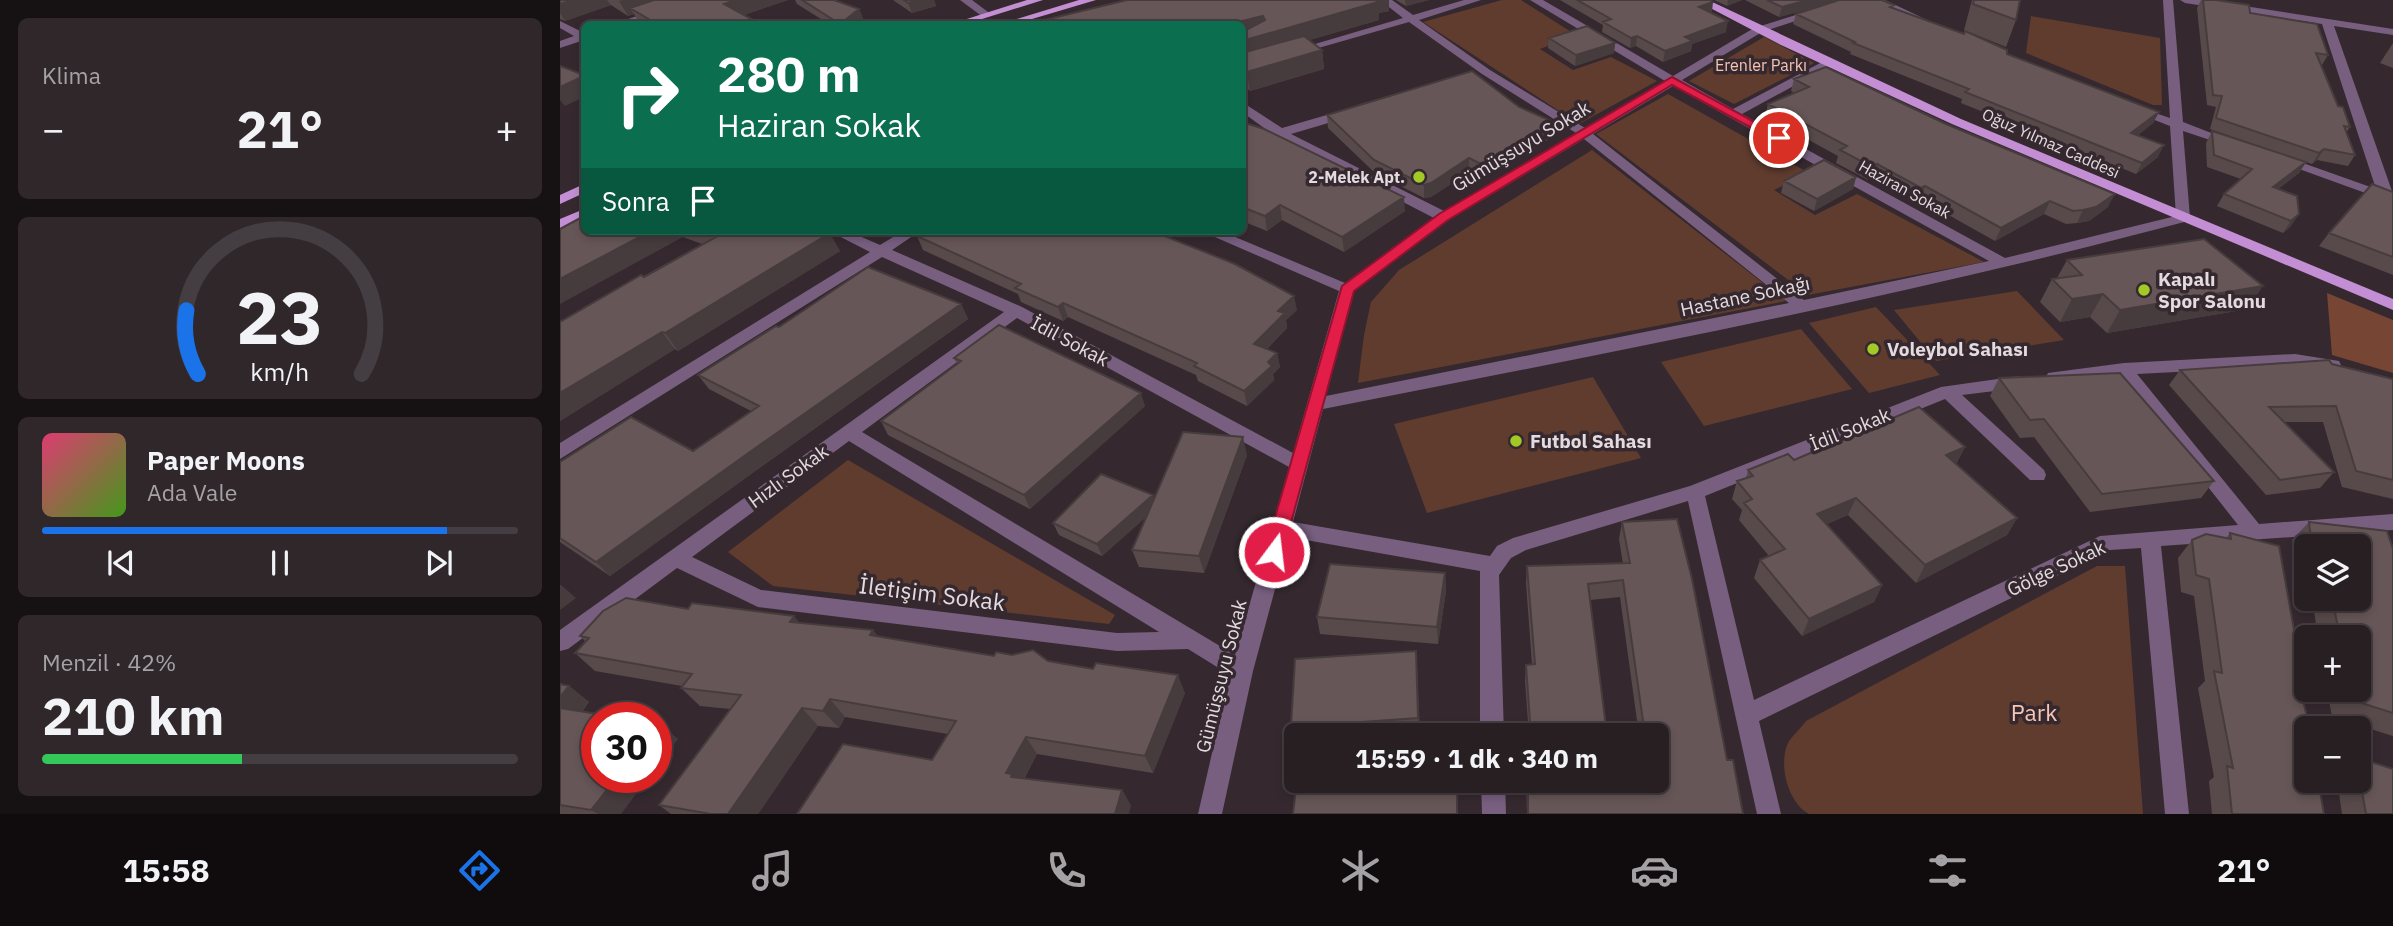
<!DOCTYPE html>
<html lang="tr">
<head>
<meta charset="utf-8">
<style>
	:root { --surface:#281f23; --page:#30272b; --text:#f1f3f6; --muted:#a5a2a6; --line:#443d41; --accent:#1a73e8 }
	body { margin:0; font-family:"IBM Plex Sans",sans-serif; background:var(--page); color:var(--text); height:100vh; display:flex; flex-direction:column; font-size:26px; white-space:nowrap }
	* { box-sizing:border-box; margin:0 }
	p { font-size:23px; color:var(--muted) }
	.icon { flex:none; width:38px; height:38px; fill:none; stroke:currentColor; stroke-width:2; stroke-linecap:round; stroke-linejoin:round }
	.map { position:relative; flex:1; overflow:hidden }
	.sheet { display:flex; flex-direction:column; gap:18px; padding:18px; background:#161113; width:560px }
	.sheet>* { flex:none }
	.banner { position:absolute; left:21px; top:21px; width:665px; height:214px; border-radius:10px; box-shadow:0 4px 10px #0003,0 0 0 2px var(--line); background:#0b6e4f; color:#fff; overflow:hidden }
	.tools { position:absolute; left:1734px; top:534px; display:grid; gap:14px }
	.tools a { display:grid; place-items:center; width:77px; height:77px; border-radius:10px; background:var(--surface); box-shadow:0 4px 10px #0003,0 0 0 2px var(--line); font-size:35px }
	.speed { position:absolute; left:21px; top:702px; display:flex; gap:14px; font-size:35px; font-weight:700; text-align:center }
	.speed>* { display:grid; place-content:center; width:91px; height:91px; border-radius:50%; background:var(--surface); box-shadow:0 4px 10px #0003,0 0 0 2px var(--line); line-height:1 }
	.speed .limit { border:10px solid #d22; background:#fff; color:#111 }
	.pin { position:absolute; display:grid; place-items:center; width:60px; height:60px; color:#fff; margin:-30px; border:4px solid #fff; border-radius:50%; box-shadow:0 2px 7px #0007 }
	.me { position:absolute; width:77px; margin:-38px; rotate:15deg; stroke-linejoin:round; filter:drop-shadow(0 0 5px #0008) }
	.turn { display:flex; align-items:center; gap:24px; height:147px; padding:0 21px; font-size:32px }
	.turn .icon { width:91px; height:91px; stroke-width:2.5 }
	.turn b { display:block; font-size:49px; line-height:60px }
	.then { display:flex; align-items:center; height:66px; padding:0 21px; background:#0003; gap:14px; font-size:26px }
	.big { font-size:52px; font-weight:700; line-height:1.1 }
	.sheet .widget { flex:1; display:flex; flex-direction:column; justify-content:center; gap:10px; min-width:0; padding:0 24px; border-radius:10px; background:var(--page) }
	.sheet .dial { align-items:center; gap:0 }
	.dial svg { height:182px; overflow:visible; fill:none; stroke:var(--line); stroke-width:7; stroke-linecap:round; text-anchor:middle }
	.dial text { fill:var(--text); stroke:none }
	.song { display:flex; align-items:center; gap:21px }
	.cover { width:84px; height:84px; border-radius:10px; background:linear-gradient(135deg,hsl(340 70% 55%),hsl(100 70% 35%)) }
	.played { height:7px; border-radius:4px; background:linear-gradient(90deg,var(--accent) 85%,var(--line) 85%) }
	.keys { display:flex; justify-content:space-around; direction:ltr }
	.heat { display:flex; justify-content:space-between; align-items:center; font-size:38px; direction:ltr }
	.charge { height:10px; border-radius:5px; background:linear-gradient(90deg,#34c759 42%,var(--line) 0) }
	.trip { position:absolute; left:724px; top:723px; width:385px; height:70px; border-radius:10px; background:var(--surface); box-shadow:0 4px 10px #0003,0 0 0 2px var(--line); font-weight:700; line-height:70px; text-align:center }
	.menu { display:flex; height:112px; justify-content:space-around; align-items:center; background:#100c0e; color:var(--muted) }
	.menu .icon { width:49px; height:49px }
	.menu .on { color:var(--accent) }
	.menu b { font-size:32px; color:var(--text) }
	main { display:flex; flex:1; min-height:0 }
	.map>svg:first-child { display:block }
	.green { fill:#603c2f }
	.forest { fill:#764533 }
	.lines { fill:none; stroke-linecap:round; stroke-linejoin:round }
	.minor { fill:#785f80; fill-rule:evenodd }
	.major { fill:#c38ed3; fill-rule:evenodd }
	.wall { fill:#584a4b }
	.shaded-wall { fill:#473c3d }
	.building { fill:#665657; stroke:#473c3d; stroke-width:2 }
	.route { fill:#e11d48; stroke:#92132f; stroke-width:2 }
	.poi-dot { fill:#a3c927; stroke:#35292f; stroke-width:2.5 }
	.labels { text-anchor:middle; stroke-width:7; stroke-linejoin:round; paint-order:stroke }
	.far-park-label { font-size:16px; fill:#f7c5b3; stroke:#35292f }
	.far-street-label { font-size:16px; fill:#e3dbdf; stroke:#35292f }
	.far-poi-label { font-size:16px; font-weight:bold; fill:#e3dbdf; stroke:#35292f; text-anchor:end }
	.street-label { font-size:19px; fill:#e3dbdf; stroke:#35292f }
	.poi-label { font-size:19px; font-weight:bold; fill:#e3dbdf; stroke:#35292f; text-anchor:start }
	.near-street-label { font-size:23px; fill:#e3dbdf; stroke:#35292f }
	.near-park-label { font-size:23px; fill:#f7c5b3; stroke:#35292f }
</style>
</head>
<body>
<main>
<section class="sheet">
<div class="widget"><p>Klima</p>
<div class="heat"><a>−</a><b class="big">21°</b><a>+</a></div>
</div>
<div class="widget dial"><svg viewBox="0 0 100 80">
<path d="M14 69A42 42 0 1 1 86 69"/>
<path d="M14 69A42 42 0 0 1 9 41" stroke="#1a73e8"/>
<text x="50" y="56" font-size="32" font-weight="700">23</text>
<text x="50" y="72" font-size="11">km/h</text>
</svg></div>
<div class="widget">
<div class="song"><i class="cover"></i><div><b>Paper Moons</b><p>Ada Vale</p></div></div>
<div class="played"></div>
<div class="keys"><svg class="icon" aria-label="previous" viewBox="0 0 24 24"><path d="M18 5L8 12l10 7zM5 5v14"/></svg><svg class="icon" aria-label="pause" viewBox="0 0 24 24"><path d="M8 5v14M16 5v14"/></svg><svg class="icon" aria-label="next" viewBox="0 0 24 24"><path d="M6 5l10 7-10 7zM19 5v14"/></svg></div>
</div>
<div class="widget"><p>Menzil · 42%</p><b class="big">210 km</b><div class="charge"></div></div>
</section>
<div class="map">
<svg width="1833" height="814" viewBox="0 0 1833 814">
	<rect width="100%" height="100%" fill="#35292f"/>
	<path class="green" d="M942 0H961L1016 35 980 49 1013 70 1051 57 1097 81 1019 124 863 22Z
		M1471 16 1600 38 1602 105H1593L1466 53Z
		M1204 37 1254 63 1174 104 1129 81Z
		M1108 94 1249 173 1214 190 1255 215 1297 194 1424 262 1248 295 1036 134Z
		M1032 150 1226 301 798 383 804 335 811 302 839 270Z
		M1457 291 1504 340 1376 361 1334 310Z
		M1316 307 1380 375 1309 393 1249 323Z
		M1241 329 1292 389 1144 426 1101 362Z
		M1033 377 1081 458 867 513 834 424Z
		M288 460 555 615 549 624 213 586 168 552Z
		M1537 566H1565L1583 814H1249C1228 803 1218 764 1228 743 1232 736 1241 728 1246 721Z"/>
	<path class="forest" d="M1767 293 1833 320V373L1772 355Z"/>
	<g class="lines">
		<path class="minor" d="M123 0H139L68 24H54Z
			M400 0H412L432 15 423 17Z
			M820 0H832L853 15 904 0H921L859 20 930 70 1025 128 1105 81 970 0H983L1113 76 1194 28 1284 0H1300L1202 32 1122 80 1173 109 1264 61H1272V65L1182 114 1445 258 1616 216 1610 126 1569 110 1575 106 1610 118 1603 0H1613L1623 122 1677 143 1671 147 1623 131 1630 218 1628 221C1343 297 1052 352 763 409L733 522 930 556 937 546 953 538 1130 486 1381 387 1459 376 1465 378 1468 382 1459 388 1402 395 1484 470 1486 475 1484 480H1470L1385 399 1145 496 1194 700 1540 536 1678 525 1560 375 1494 383 1486 377 1488 373 1564 363 1735 354 1779 361 1781 365 1773 371 1735 366 1577 374 1699 524 1833 514V530L1601 546 1629 814H1605L1581 548 1550 550 1199 721 1221 814H1197L1128 501 966 550 951 558 939 575 944 735H920V571L729 537 693 671 662 814H638L670 675 628 649 557 651 198 607 117 568 8 649 0 651V630L444 312 322 257 0 459V443L310 252 269 231H288L320 245 343 231H360L332 250 462 307 733 453 779 291 641 231H661L785 283 874 218 715 136 682 112V102L722 128 784 110H792V116L731 134 884 211 1016 133 922 74 849 22 734 55 728 52 843 18ZM1113 86 1429 261 1244 300 1033 134ZM1024 139 1229 303 766 396 794 291 889 220ZM457 318 729 467 675 655 302 432ZM289 441 599 632 557 633 201 590 132 557Z
			M1311 0H1325L1367 20 1358 22Z
			M1620 0H1646L1833 29V35L1774 26 1833 194V203L1714 160 1721 156 1726 157 1816 189 1762 24 1625 3Z
			M0 21 24 33V40L0 48V41L14 36 0 28Z
			M921 780H945L946 814H922Z"/>
		<path class="major" d="M467 0H483L406 24H391Z
			M519 0H536L455 24H440Z
			M1135 0H1148L1401 119 1833 299V310L1392 124 1221 45Z
			M24 184V193L0 204V195Z
			M24 209V218L0 229V219Z"/>
	</g>
	<path class="wall" d="M0 0H228L184 15 197 24H81L79 23 74 14 68 16 51 5 5 21 0 19Z
		M235 0H274L299 9 303 19 297 24H269L237 4Z
		M333 0H374L376 6 352 13Z
		M567 0H829V11L819 13V20L749 40 762 50 764 69 690 91 682 84V24Z
		M836 0H869L846 6Z
		M1000 0H1150L1152 12H1149L1166 32 1132 44 1131 51 1103 62 1076 46 1070 48 1042 32 1043 25Z
		M1154 0H1182L1167 6Z
		M1185 0H1322L1333 8 1447 54 1599 112 1593 123 1578 135 1598 157 1576 174 1401 103 1402 99 1290 54 1291 52 1233 24 1236 14 1274 2 1219 17Z
		M1412 0H1460L1456 20 1446 47 1404 30Z
		M1641 0 1690 13 1768 55 1762 65H1761L1778 106 1790 127 1786 133 1795 155 1788 166 1757 160 1752 164 1746 162 1739 173 1718 189 1737 196 1731 226 1723 233 1657 206 1664 194 1681 179 1647 167 1646 143 1652 131 1743 161 1650 129 1656 107 1647 105 1637 8Z
		M989 38 1055 43 1054 53 1015 66 988 48Z
		M1833 43V68L1820 63Z
		M1234 79 1548 207 1529 221 1517 223 1506 224 1484 214 1435 241 1360 199 1356 201 1313 177 1308 180 1276 163 1278 156 1205 116 1208 104 1234 93 1231 91Z
		M959 107 996 123 995 136 921 178 909 172 871 197 864 198 815 173 768 128 767 115Z
		M682 122 845 211 784 252 722 220 707 231 682 221Z
		M1296 177 1293 189 1254 211 1221 193 1224 181Z
		M1833 192V275L1759 246 1769 233Z
		M24 231H264L280 251 118 351 115 349 0 421V322L142 244 123 237Z
		M357 236 737 310 726 320 727 328 707 349 717 353 720 367 713 374 714 380 687 406 638 381 636 375 508 317 503 321 461 302 458 294 363 250Z
		M1507 260 1688 309 1547 333 1530 317 1500 322 1480 302 1492 279 1497 278Z
		M401 304 408 319 198 469 50 576 0 542V462L133 451 191 411 149 389 138 375 219 327Z
		M394 358 585 406 470 509 328 435 321 421 397 364Z
		M1772 364 1833 379V499L1782 487 1763 422H1724L1774 472 1760 488 1706 495 1609 385 1620 370Z
		M1439 378 1654 481 1641 498 1530 512 1474 437 1460 438 1430 396Z
		M1405 447 1396 464 1457 518 1447 535 1356 583 1288 515 1267 524 1322 585 1314 602 1242 636 1194 578 1200 560 1209 556 1179 520 1182 510 1172 499 1177 481 1186 478 1188 470 1234 460Z
		M687 455 644 573 579 567 572 550 586 517 542 556 499 535 493 523 594 498Z
		M1062 522 1167 760 1183 814H967L966 780H1097V735H1079L1060 597 1030 600 1047 735H969L965 681 966 665 972 664 966 583 967 566 1063 564 1059 539Z
		M1749 522 1833 549V736L1772 717 1767 690H1799V637H1758L1752 598H1799V546H1746V586L1738 584 1732 540Z
		M1670 533 1743 680 1739 684 1764 814H1652L1649 781 1654 777 1638 688 1645 681 1634 596 1621 592 1618 558 1632 540 1666 538Z
		M885 573 886 591 878 644 760 634 757 617Z
		M128 609 239 623 313 630 318 637 434 656 488 661 625 693 593 773 477 754 464 779 562 790 571 806 372 760 388 734 285 717 279 728 258 726 198 814H111L99 805 170 709 140 706 121 688 122 686 35 671 15 653 25 641 20 636Z
		M857 667 860 734 841 735H737V743H735L731 727Z
		M0 684 9 686 29 702 22 712 61 814H0Z
		M1799 758 1833 814H1782L1777 780H1799Z"/>
	<path class="shaded-wall" d="M12 0H47L51 5 5 21 0 13V4Z
		M63 0H115L70 8 74 14 68 16 59 1Z
		M176 0H228L172 19 164 4Z
		M358 0H374L376 6 352 13 348 3Z
		M812 0H829V11L819 13V20L682 60V41Z
		M845 0H869L846 6Z
		M1168 0H1182L1167 6Z
		M1248 0H1280L1219 17 1222 7Z
		M1153 2 1152 12 1137 17 1139 7Z
		M299 9 303 19 297 24H280Z
		M703 16 706 33 682 40V24H670Z
		M195 21 197 24H184Z
		M1168 21 1166 32 1132 44 1131 51 1103 62 1105 51 1125 37Z
		M1077 36 1076 46 1070 48 1071 38Z
		M1055 43 1054 53 1015 66 1016 55Z
		M762 50 764 69 690 91 687 72Z
		M24 76V97L5 106 0 100V87Z
		M1599 112 1593 123 1566 144 1571 133Z
		M996 123 995 136 921 178V164Z
		M1604 145 1598 157 1576 174 1582 163Z
		M1764 149 1757 160 1752 164 1759 153Z
		M909 158V172L871 197 864 198V185Z
		M1746 162 1739 173 1705 199 1713 187Z
		M1317 164 1313 177 1308 180 1312 167Z
		M1296 177 1293 189 1254 211 1257 199Z
		M1365 186 1360 199 1356 201 1361 188Z
		M1555 194 1548 207 1529 221 1517 223 1523 210Z
		M844 197 845 211 784 252 782 237Z
		M1490 201 1484 214 1435 241 1441 228Z
		M720 205 722 220 707 231 705 216Z
		M1739 214 1731 226 1723 233 1731 221Z
		M91 231H119L123 237 0 304V279Z
		M270 233 280 251 118 351 105 333Z
		M1703 286 1688 309 1547 333 1560 310Z
		M1543 294 1530 317 1500 322 1512 299Z
		M734 296 737 310 726 320 727 328 697 358 694 344 718 311Z
		M503 303 508 317 503 321 498 307Z
		M401 304 408 319 198 469 50 576 36 562 187 454Z
		M102 332 115 349 0 421V393Z
		M717 353 720 367 713 374 714 380 687 406 684 391Z
		M581 393 585 406 470 509 464 495Z
		M683 437 687 455 644 573 639 556Z
		M1405 447 1396 464 1386 455Z
		M593 495 597 507 542 556 537 544Z
		M1296 498 1288 515 1251 531 1257 514Z
		M1457 518 1447 535 1356 583 1365 565Z
		M885 573 886 591 878 644 877 627Z
		M0 585H1L16 598 0 610Z
		M1322 585 1314 602 1242 636 1249 619Z
		M234 616 249 634 230 622Z
		M313 630 327 648 310 635Z
		M856 651 857 667 860 734 858 718Z
		M618 675 625 693 593 773 585 756Z
		M9 686 29 702 13 723 0 713V697Z
		M270 699 285 717 279 728 263 711Z
		M242 708 258 726 198 814H168Z
		M99 723 118 739 96 767V726Z
		M466 737 477 754 460 785 446 773Z
		M57 777H89L61 814H38L31 810Z
		M562 790 571 806 569 814H555Z"/>
	<path class="building" d="M0 0H12L0 4Z
		M94 0H176L164 4 195 21 184 24H109L107 23 97 24 70 8Z
		M242 0H274L299 9 280 24Z
		M344 0H358L348 3Z
		M567 0H816L818 2 682 41V32L705 20 703 16 670 24H468Z
		M1017 0H1150L1153 2 1139 7 1168 21 1125 37 1133 41 1105 51 1077 36 1071 38 1043 22 1051 19Z
		M1207 0H1248L1222 7Z
		M1279 0H1322L1334 5 1330 7 1404 34 1405 31 1447 50V54L1599 112 1571 133 1604 145 1582 163 1405 92 1409 89 1293 43 1295 42 1236 14Z
		M1414 0H1460L1456 20 1413 4Z
		M1643 0H1656L1689 5 1690 13 1757 24 1768 55 1756 53 1778 106 1783 107 1790 127 1784 126 1795 155 1764 149 1759 153 1656 118 1662 96 1653 95Z
		M1027 26 1055 43 1016 55 989 38Z
		M744 36 762 50 687 72 682 68V53Z
		M0 66 24 75V76L0 87Z
		M1266 67 1386 124 1555 194 1536 207 1523 210 1513 211 1490 201 1441 228 1365 186 1361 188 1317 164 1312 167 1280 150 1287 146 1208 104 1249 87 1234 79Z
		M912 71 959 107 996 123 921 164 909 158 871 183 864 185 814 160 767 115Z
		M682 122 704 129 844 197 782 237 720 205 705 216 682 207Z
		M1652 131 1746 162 1713 187 1737 196 1739 214 1731 221 1664 194 1692 169 1654 155Z
		M1264 160 1296 177 1257 199 1224 181Z
		M1812 184 1833 192V257L1769 233Z
		M24 216V231H91L0 279V229Z
		M141 231H264L270 233 105 333 102 332 0 393V322L81 275 84 277 156 237Z
		M364 231H592L675 264 734 296 718 311 725 313 694 344 717 353 708 362 712 366 684 391 634 366 637 363 503 303 498 307 455 288 461 284 357 236Z
		M1644 239 1703 286 1560 310 1543 294 1512 299 1492 279 1522 275 1507 260Z
		M308 267 401 304 187 454 36 562 0 538V462L71 417 133 451 199 406 138 375 216 326 219 327Z
		M439 325 581 393 464 495 321 421 401 361 394 358Z
		M1769 360 1772 364 1833 379V480L1796 471 1776 406 1709 407 1774 472 1720 480 1620 370Z
		M1560 373 1654 481 1542 494 1484 419 1470 420 1439 378Z
		M1359 407 1405 447 1386 455 1457 518 1365 565 1296 498 1257 514 1322 585 1249 619 1200 560 1225 549 1184 503 1192 499 1177 481 1193 476 1188 470 1228 454 1234 460Z
		M623 432 683 437 639 556 572 550Z
		M541 474 593 495 537 544 493 523Z
		M1117 519 1132 579 1167 760H1173L1183 814H968V780H1097V735H1085L1063 580 1028 584 1047 735H971L966 665 975 664 967 566 1070 563 1062 522Z
		M1749 522 1827 531 1833 549V713L1792 700 1790 690H1799V637H1780L1772 598H1799V546H1752Z
		M1670 533 1719 546 1743 680 1737 678 1750 728H1746V780H1758L1764 814H1672L1667 766 1673 768 1654 671 1662 673 1649 579 1636 575 1632 540 1646 534 1671 539Z
		M770 564 885 573 877 627 757 617Z
		M66 598 128 609 132 603 234 616 230 622 313 630 310 635 434 656 436 652 452 655 473 650 488 661 533 669 536 663 618 675 585 756 466 737 446 773 452 774 451 777 562 790 555 814H237L283 744 372 760 396 721 270 699 263 711 242 708 168 814H151L99 805 181 695 121 688 132 674 15 653 29 638 20 636 43 611Z
		M856 651 858 718 731 727 735 659Z
		M0 684 9 686 0 697Z
		M0 708 63 718H37V777H57L31 810 0 805Z
		M1799 758 1833 769V814H1806L1799 775Z
		M761 780V785L873 783V780H897V814H733L737 781Z"/>
	<path class="route" d="M1112 77 1224 138 1214 140 1112 85 888 220 794 291 723 552 721 557 714 559 708 557 705 552 782 286 879 214Z"/>
	<g class="poi-dot">
		<circle cx="859" cy="177" r="7"/>
		<circle cx="1584" cy="290" r="7"/>
		<circle cx="1313" cy="349" r="7"/>
		<circle cx="956" cy="441" r="7"/>
	</g>
	<g class="labels">
		<g class="far-park-label">
			<text x="1201" y="71">Erenler Parkı</text>
		</g>
		<g class="far-street-label">
			<text transform="translate(1491 143) rotate(24)" y="6">Oğuz Yılmaz Caddesi</text>
			<text transform="translate(1345 189) rotate(29)" y="6">Haziran Sokak</text>
		</g>
		<g class="far-poi-label">
			<text x="845" y="183">2-Melek Apt.</text>
		</g>
		<g class="street-label">
			<text transform="translate(961 146) rotate(-31)" y="7">Gümüşsuyu Sokak</text>
			<text transform="translate(1185 296) rotate(-12)" y="7">Hastane Sokağı</text>
			<text transform="translate(510 341) rotate(28)" y="7">İdil Sokak</text>
			<text transform="translate(1290 429) rotate(-22)" y="7">İdil Sokak</text>
			<text transform="translate(228 476) rotate(-36)" y="7">Hızlı Sokak</text>
			<text transform="translate(1496 568) rotate(-25)" y="7">Gölge Sokak</text>
			<text transform="translate(661 676) rotate(-76)" y="7">Gümüşsuyu Sokak</text>
		</g>
		<g class="poi-label">
			<text x="1598" y="286">Kapalı<tspan x="1598" dy="22">Spor Salonu</tspan></text>
			<text x="1327" y="356">Voleybol Sahası</text>
			<text x="970" y="448">Futbol Sahası</text>
		</g>
		<g class="near-street-label">
			<text transform="translate(372 594) rotate(7)" y="8">İletişim Sokak</text>
		</g>
		<g class="near-park-label">
			<text x="1474" y="721">Park</text>
		</g>
	</g>
</svg>
<div class="tools">
<a><svg class="icon" aria-label="layers" viewBox="0 0 24 24"><path d="M12 4l9 5-9 5-9-5zM3 14l9 5 9-5"/></svg></a>
<a>+</a>
<a>−</a>
</div>
<div class="speed"><div class="limit">30</div></div>
<div class="pin" style="left:1219px;top:138px;background:#d93025"><svg class="icon" aria-label="arrive" viewBox="0 0 24 24"><path d="M6 21V4h12l-3 4 3 4H6"/></svg></div>
<svg class="me" style="left:714px;top:552px" viewBox="-20 -20 40 40"><circle r="17" fill="#e11d48" stroke="#fff" stroke-width="3"/><path d="M0-11L8 9 0 5-8 9z" fill="#fff"/></svg>
<div class="trip">15:59 · 1 dk · 340 m</div>
<div class="banner">
<div class="turn"><svg class="icon" aria-label="right" viewBox="0 0 24 24"><path d="M7 20v-9h11M14 6l5 5-5 5"/></svg><div><b>280 m</b>Haziran Sokak</div></div>
<div class="then">Sonra<svg class="icon" aria-label="arrive" viewBox="0 0 24 24"><path d="M6 21V4h12l-3 4 3 4H6"/></svg></div>
</div>
</div>
</main>
<nav class="menu">
<b>15:58</b>
<svg class="icon on" aria-label="directions" viewBox="0 0 24 24"><path d="M12 3l9 9-9 9-9-9zM9 14v-3h6M13 9l2 2-2 2"/></svg>
<svg class="icon" aria-label="music" viewBox="0 0 24 24"><path d="M9 18V5l10-2v13"/><circle cx="6" cy="18" r="3"/><circle cx="16" cy="16" r="3"/></svg>
<svg class="icon" aria-label="phone" viewBox="0 0 24 24"><path d="M5 4h4l2 5-3 2q2 4 5 5l2-3 5 2v4C11 20 4 13 5 4z"/></svg>
<svg class="icon" aria-label="climate" viewBox="0 0 24 24"><path d="M12 3v18M4 7l16 10M4 17L20 7"/></svg>
<svg class="icon" aria-label="car" viewBox="0 0 24 24"><path d="M5 17H2v-5l4-1 3-4h7l3 4 3 1v5h-3M9 17h6M6 11h13"/><circle cx="7" cy="17" r="2"/><circle cx="17" cy="17" r="2"/></svg>
<svg class="icon" aria-label="filters" viewBox="0 0 24 24"><path d="M4 7h16M4 17h16"/><circle cx="9" cy="7" r="2"/><circle cx="15" cy="17" r="2"/></svg>
<b>21°</b>
</nav>
</body>
</html>
